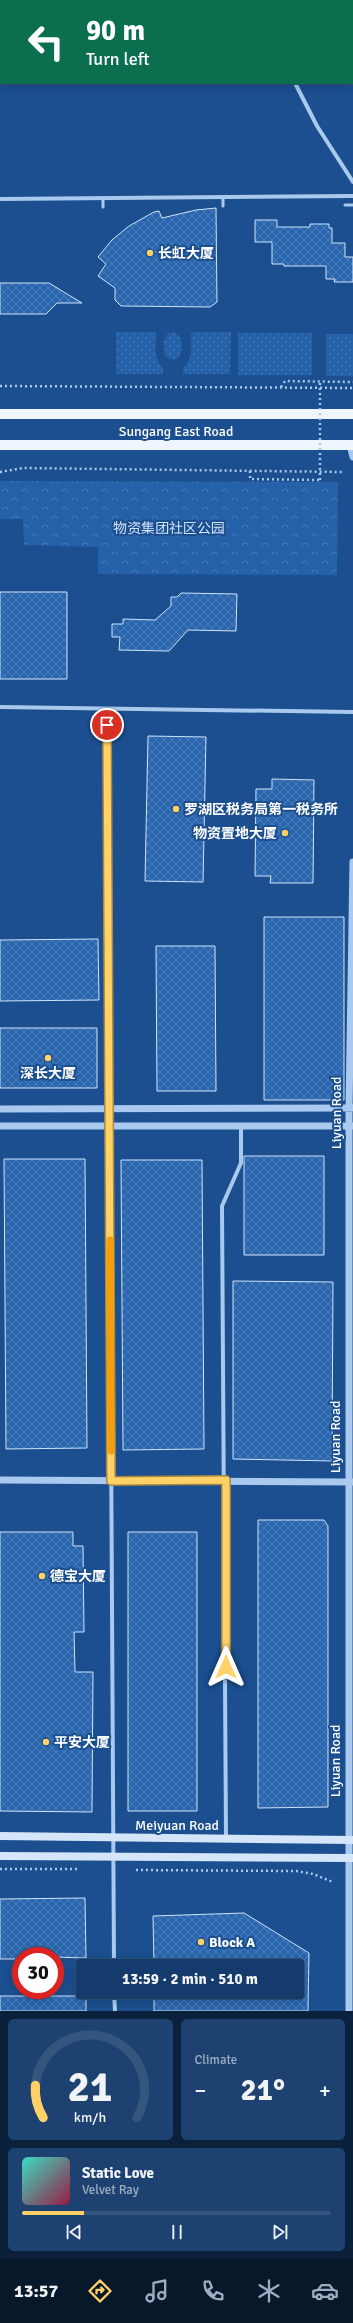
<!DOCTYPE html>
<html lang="en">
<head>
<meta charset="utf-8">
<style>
	:root { --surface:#143b6b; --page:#1d4271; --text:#f1f3f6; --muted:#9dadc1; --line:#33557e; --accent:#ffd166 }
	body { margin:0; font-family:Signika,"Noto Sans SC",sans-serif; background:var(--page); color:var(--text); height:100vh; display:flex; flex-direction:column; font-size:15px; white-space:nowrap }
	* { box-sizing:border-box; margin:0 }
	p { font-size:13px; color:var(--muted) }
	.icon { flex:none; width:22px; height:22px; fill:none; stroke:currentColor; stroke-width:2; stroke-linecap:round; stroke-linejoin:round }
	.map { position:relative; height:2011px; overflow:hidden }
	.drawer { display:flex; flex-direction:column; gap:8px; padding:8px; background:#0b203b; flex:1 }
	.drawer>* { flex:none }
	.banner { position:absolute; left:0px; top:0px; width:353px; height:84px; box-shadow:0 2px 10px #0003,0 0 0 1px var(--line); background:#0b6e4f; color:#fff; overflow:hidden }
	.speed { position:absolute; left:12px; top:1947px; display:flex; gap:8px; font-size:20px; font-weight:700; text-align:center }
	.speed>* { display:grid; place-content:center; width:52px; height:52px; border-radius:50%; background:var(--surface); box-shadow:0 2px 10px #0003,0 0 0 1px var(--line); line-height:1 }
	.speed .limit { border:6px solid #d22; background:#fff; color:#111 }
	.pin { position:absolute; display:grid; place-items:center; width:34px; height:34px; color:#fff; margin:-17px; border:2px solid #fff; border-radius:50%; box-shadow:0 1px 4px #0007 }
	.me { position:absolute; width:44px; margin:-22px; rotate:0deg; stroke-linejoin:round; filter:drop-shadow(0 0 3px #0008) }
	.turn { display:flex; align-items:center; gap:14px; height:84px; padding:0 20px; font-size:18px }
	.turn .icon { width:52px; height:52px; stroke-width:2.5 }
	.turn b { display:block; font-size:28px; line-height:34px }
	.big { font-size:30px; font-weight:700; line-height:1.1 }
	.drawer .widget { flex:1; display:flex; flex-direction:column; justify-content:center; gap:6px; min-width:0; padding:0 14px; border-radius:6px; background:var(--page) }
	.drawer .dial { align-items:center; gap:0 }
	.dial svg { height:104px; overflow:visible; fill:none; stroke:var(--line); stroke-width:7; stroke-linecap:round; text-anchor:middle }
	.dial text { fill:var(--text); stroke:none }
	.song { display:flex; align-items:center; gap:12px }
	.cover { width:48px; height:48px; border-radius:6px; background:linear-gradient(135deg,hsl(170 70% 55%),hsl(340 70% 35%)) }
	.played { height:4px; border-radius:2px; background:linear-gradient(90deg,var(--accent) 20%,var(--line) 20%) }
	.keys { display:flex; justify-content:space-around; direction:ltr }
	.heat { display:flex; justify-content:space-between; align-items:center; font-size:22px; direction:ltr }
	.drawer .tiles { flex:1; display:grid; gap:8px; grid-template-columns:1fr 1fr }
	.widget:last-child { grid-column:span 2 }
	.trip { position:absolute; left:76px; top:1959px; width:228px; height:40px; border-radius:4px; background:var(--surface); box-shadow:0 2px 10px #0003,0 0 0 1px var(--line); font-weight:700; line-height:40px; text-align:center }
	.dock { display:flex; height:64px; justify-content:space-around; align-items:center; background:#08182b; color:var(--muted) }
	.dock .icon { width:28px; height:28px }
	.dock .active { color:var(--accent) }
	.dock b { font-size:18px; color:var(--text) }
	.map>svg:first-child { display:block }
	.grass { fill:url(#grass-dots) }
	.park { fill:url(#park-crowns) }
	.pitch { fill:#2461a8 }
	.building { fill:url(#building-cross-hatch); stroke:#cfe3fa }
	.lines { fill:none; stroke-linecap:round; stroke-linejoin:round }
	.path { stroke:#a9c9ee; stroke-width:2.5; stroke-dasharray:2 3; stroke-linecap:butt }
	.service { stroke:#a9c9ee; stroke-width:3 }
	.minor { stroke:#a9c9ee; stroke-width:4 }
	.tertiary { stroke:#a9c9ee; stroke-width:7 }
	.secondary { stroke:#d6e6fa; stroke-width:8 }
	.primary { stroke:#f0f6ff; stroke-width:10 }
	.path-bridge { stroke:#a9c9ee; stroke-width:2.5; stroke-dasharray:2 3; stroke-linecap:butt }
	.route-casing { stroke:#a68842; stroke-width:10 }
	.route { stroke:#ffd166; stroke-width:7 }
	.slow { stroke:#f59e0b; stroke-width:7 }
	.poi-dot { fill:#ffd166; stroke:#1b4f8f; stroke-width:1.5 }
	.labels { text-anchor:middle; stroke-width:4; stroke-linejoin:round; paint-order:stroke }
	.poi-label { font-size:14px; font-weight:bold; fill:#fff; stroke:#1b4f8f; text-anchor:start }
	.street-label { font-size:14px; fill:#fff; stroke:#1b4f8f }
	.park-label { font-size:14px; fill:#cfe3fa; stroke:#1b4f8f }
</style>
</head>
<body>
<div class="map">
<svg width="353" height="2011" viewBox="0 0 353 2011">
	<defs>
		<pattern id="grass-dots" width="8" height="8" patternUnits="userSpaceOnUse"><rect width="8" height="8" fill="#2461a8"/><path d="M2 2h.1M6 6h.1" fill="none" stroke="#4579b5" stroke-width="1.8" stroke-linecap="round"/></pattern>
		<pattern id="park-crowns" width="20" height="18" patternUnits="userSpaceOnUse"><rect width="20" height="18" fill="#2461a8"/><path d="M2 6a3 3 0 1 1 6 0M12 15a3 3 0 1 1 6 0" fill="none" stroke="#4579b5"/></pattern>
		<pattern id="building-cross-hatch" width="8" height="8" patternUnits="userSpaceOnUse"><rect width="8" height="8" fill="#2a66ad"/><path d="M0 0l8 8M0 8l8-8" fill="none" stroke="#4a7db9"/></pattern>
	</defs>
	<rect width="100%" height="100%" fill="#1b4f8f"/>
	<path class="grass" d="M116 332H156C156 344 153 359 163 368V374H116Z
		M174 332 180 337C185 348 180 368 165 356L163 342 168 333Z
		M191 332H231L230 374H183V368C194 359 191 344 191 332Z
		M238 333H312V375H238Z
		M326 334H353V376H326Z"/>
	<path class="park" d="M0 481 338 482 337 575 98 574V547L24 545 23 519H0Z"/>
	<path class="pitch" d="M0 0H57L1 1V16Z"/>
	<path class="building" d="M216 208 217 302 210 307 121 306 115 300V288L98 276 106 264 98 257 112 240 129 226 154 212 159 211 162 218 196 210Z
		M255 220H277V227H310V224H329V228H332V243H345V257H353V282H334L335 279H326V266H284V264H272V242H255Z
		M0 283H49L82 303H57L46 314H0Z
		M0 592H67V679H0Z
		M181 593 237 594 236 631 188 630 169 651 119 650 120 637H112V624H123V619L155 620 171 606V597H177Z
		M148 736 206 737 203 882 145 881Z
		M272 779 314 780 313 883H270L271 876H255L256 789H272Z
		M264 917H344V1100H264Z
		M98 939 99 1000 0 1001V940Z
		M156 946H215L216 1091H157Z
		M0 1028H97V1088H0Z
		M244 1156H324V1255H244Z
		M4 1159H85L87 1448 6 1449Z
		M121 1160H202L204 1449 123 1450Z
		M233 1281 333 1282 332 1461 233 1459Z
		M258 1520H324L328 1526V1807L258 1808Z
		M0 1532H73V1546H83L84 1632H74L75 1672H93L92 1812 0 1811Z
		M128 1532H197V1811H128Z
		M85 1898 86 1958 21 1956V1959H0V1899Z
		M244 1913 309 1953 308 2011H154V1992H297V1966H154L153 1916Z
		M0 1996H86V2011H0Z"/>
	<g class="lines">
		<path class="path" d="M0 386 353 388
			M281 387 285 381 353 382
			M250 471V479L320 480
			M0 472 23 468 343 472
			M0 1869H79
			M136 1870 296 1871 313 1874 333 1882"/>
		<path class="service" d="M223 197V206
			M103 198V207
			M345 205H353"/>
		<path class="minor" d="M262 0V1
			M295 83 317 126 353 182
			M0 199 353 196
			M0 707 353 712
			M107 709 114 1966
			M226 1838 222 1206 241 1163V1127
			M114 1992 115 2011"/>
		<path class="tertiary" d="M350 445 353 457
			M0 1109 353 1108
			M0 1126H352
			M0 1480 353 1482
			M349 2011V1108L353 862"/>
		<path class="secondary" d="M0 1836 353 1840
			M0 1856 353 1858"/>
		<path class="primary" d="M0 414H353
			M0 445H353"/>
		<path class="path-bridge" d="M320 480V382"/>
	</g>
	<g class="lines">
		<defs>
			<path id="route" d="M107 725 111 1481 226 1480V1667"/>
		</defs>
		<use href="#route" class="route-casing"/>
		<use href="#route" class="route"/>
		<path class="slow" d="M110 1240 111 1451"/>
	</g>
	<g class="poi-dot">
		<circle cx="150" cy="253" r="4"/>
		<circle cx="176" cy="809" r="4"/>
		<circle cx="285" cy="833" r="4"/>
		<circle cx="48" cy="1058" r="4"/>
		<circle cx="42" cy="1576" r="4"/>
		<circle cx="46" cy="1742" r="4"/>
		<circle cx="201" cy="1942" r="4"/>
	</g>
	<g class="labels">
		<g class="poi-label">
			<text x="158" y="258">长虹大厦</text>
			<text x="184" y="814">罗湖区税务局第一税务所</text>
			<text x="277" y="838" text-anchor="end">物资置地大厦</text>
			<text x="48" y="1078" text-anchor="middle">深长大厦</text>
			<text x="50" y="1581">德宝大厦</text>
			<text x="54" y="1747">平安大厦</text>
			<text x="209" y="1947">Block A</text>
		</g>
		<g class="street-label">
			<text x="176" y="436">Sungang East Road</text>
			<text transform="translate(336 1113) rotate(-90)" y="5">Liyuan Road</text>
			<text transform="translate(335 1437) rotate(-90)" y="5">Liyuan Road</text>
			<text transform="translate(335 1761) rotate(-90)" y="5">Liyuan Road</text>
			<text x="177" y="1830">Meiyuan Road</text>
		</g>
		<g class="park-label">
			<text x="169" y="533">物资集团社区公园</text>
		</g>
	</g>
</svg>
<div class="speed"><div class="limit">30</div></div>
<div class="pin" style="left:107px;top:725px;background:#d93025"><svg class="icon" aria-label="arrive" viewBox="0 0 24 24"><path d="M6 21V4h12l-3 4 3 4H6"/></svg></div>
<svg class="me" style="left:226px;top:1667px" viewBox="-20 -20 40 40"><path d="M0-17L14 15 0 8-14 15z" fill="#ffd166" stroke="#fff" stroke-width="4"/></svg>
<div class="trip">13:59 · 2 min · 510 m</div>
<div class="banner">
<div class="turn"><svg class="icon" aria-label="left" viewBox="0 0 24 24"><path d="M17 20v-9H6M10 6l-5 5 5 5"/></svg><div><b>90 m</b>Turn left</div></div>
</div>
</div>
<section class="drawer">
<div class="tiles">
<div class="widget dial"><svg viewBox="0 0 100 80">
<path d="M14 69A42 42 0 1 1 86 69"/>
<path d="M14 69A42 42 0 0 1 8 44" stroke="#ffd166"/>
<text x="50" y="56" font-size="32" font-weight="700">21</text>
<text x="50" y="72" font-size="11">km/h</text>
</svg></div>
<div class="widget"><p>Climate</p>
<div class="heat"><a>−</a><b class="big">21°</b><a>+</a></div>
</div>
<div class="widget">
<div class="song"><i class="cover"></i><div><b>Static Love</b><p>Velvet Ray</p></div></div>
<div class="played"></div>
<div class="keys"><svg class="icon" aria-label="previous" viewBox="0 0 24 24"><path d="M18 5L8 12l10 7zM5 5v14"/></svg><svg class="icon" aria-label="pause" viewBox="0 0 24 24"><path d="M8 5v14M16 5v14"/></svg><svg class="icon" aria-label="next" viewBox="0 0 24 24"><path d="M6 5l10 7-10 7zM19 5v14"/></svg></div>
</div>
</div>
</section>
<nav class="dock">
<b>13:57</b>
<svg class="icon active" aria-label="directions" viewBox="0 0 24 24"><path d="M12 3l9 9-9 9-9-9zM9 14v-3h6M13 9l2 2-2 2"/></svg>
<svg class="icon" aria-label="music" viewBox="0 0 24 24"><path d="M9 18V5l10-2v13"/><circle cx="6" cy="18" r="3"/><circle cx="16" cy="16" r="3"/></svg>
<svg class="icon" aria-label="phone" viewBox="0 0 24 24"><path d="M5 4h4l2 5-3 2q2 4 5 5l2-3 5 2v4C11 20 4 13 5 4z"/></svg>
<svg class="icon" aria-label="climate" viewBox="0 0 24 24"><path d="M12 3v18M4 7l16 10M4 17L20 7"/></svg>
<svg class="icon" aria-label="car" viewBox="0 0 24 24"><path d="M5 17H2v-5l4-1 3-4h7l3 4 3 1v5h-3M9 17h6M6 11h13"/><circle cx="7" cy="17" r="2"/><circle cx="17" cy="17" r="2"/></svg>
</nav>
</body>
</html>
